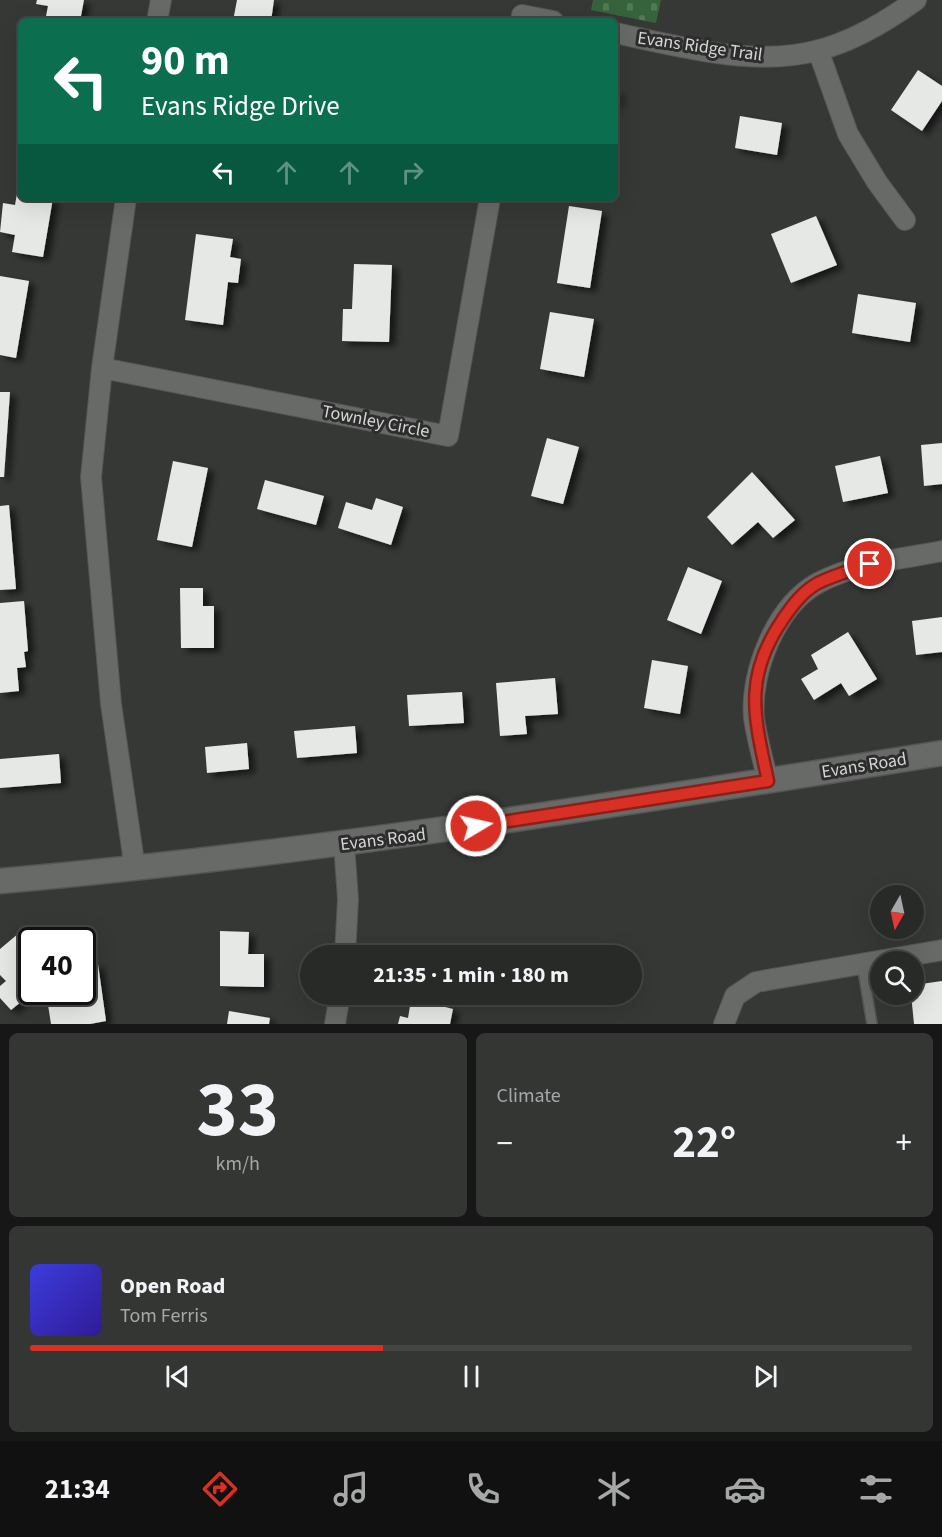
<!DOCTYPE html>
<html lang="en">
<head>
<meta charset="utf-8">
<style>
	:root { --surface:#282a28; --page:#343634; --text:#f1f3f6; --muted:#a5a7a8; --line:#444645; --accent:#d93025 }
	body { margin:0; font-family:"Source Sans 3",sans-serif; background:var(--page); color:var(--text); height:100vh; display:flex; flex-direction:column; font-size:22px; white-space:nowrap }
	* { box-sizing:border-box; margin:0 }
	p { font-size:20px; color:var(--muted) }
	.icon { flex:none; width:33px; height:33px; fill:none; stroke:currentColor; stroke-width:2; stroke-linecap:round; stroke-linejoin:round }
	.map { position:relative; height:1024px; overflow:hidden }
	.side { display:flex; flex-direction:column; gap:9px; padding:9px; background:#161716; flex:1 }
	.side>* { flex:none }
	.top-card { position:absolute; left:18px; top:18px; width:600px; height:183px; border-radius:9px; box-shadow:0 6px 24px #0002,0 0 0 2px var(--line); background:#0b6e4f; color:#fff; overflow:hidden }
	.needle { width:39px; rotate:189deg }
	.buttons { position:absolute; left:870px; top:885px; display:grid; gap:12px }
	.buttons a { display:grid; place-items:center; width:54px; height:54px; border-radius:50%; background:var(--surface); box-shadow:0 6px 24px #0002,0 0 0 2px var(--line); font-size:30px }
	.speed { position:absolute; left:18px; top:927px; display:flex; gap:12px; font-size:30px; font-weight:700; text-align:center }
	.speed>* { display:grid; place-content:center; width:78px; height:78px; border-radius:50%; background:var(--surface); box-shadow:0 6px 24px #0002,0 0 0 2px var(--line); line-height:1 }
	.speed .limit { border:3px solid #111; border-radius:9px; background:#fff; color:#111 }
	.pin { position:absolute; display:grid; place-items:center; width:51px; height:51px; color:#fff; margin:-26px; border:3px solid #fff; border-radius:50%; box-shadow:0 2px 6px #0007 }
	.me { position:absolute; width:66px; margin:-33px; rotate:81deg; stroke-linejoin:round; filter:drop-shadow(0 0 4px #0008) }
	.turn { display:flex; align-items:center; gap:21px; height:126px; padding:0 24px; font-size:27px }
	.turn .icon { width:78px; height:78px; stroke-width:2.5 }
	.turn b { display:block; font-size:42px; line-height:51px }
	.lanes { display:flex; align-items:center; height:57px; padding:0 24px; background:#0003; justify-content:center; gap:30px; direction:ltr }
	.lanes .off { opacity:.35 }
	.big { font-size:45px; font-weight:700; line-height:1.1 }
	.side .tile { flex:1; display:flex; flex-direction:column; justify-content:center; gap:9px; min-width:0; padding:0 21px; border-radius:9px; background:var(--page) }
	.side .dial { align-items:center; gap:0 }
	.dial b { font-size:78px; line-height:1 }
	.song { display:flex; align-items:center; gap:18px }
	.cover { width:72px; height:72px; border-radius:9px; background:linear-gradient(135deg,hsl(240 70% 55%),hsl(250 70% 35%)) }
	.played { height:6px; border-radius:3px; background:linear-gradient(90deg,var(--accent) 40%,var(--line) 40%) }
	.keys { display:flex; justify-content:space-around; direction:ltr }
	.heat { display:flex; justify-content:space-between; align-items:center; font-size:33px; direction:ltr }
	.side .tiles { flex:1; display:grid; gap:9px; grid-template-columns:1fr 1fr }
	.tile:last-child { grid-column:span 2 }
	.trip { position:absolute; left:300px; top:945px; width:342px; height:60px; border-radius:30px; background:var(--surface); box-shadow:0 6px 24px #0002,0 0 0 2px var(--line); font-weight:700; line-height:60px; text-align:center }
	.menu { display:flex; height:96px; justify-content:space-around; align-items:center; background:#101110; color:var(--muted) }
	.menu .icon { width:42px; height:42px }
	.menu .active { color:var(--accent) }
	.menu b { font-size:27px; color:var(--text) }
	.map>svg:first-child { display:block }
	.cemetery { fill:url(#cemetery-stones) }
	.building { fill:#e5e8e5; filter:url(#shadow) }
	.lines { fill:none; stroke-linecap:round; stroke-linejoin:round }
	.service-casing { stroke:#545654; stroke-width:12 }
	.minor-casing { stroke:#545654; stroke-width:22 }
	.tertiary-casing { stroke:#545654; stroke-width:27 }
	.service { stroke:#686a68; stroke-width:9 }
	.minor { stroke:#686a68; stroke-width:20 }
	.tertiary { stroke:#686a68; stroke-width:24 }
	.route-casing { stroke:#8d1f18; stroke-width:15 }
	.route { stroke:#d93025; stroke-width:10 }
	.labels { text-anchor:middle; stroke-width:6; stroke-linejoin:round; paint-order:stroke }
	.street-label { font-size:18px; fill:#d5d6d5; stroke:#2c2d2c }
</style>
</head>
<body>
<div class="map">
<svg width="942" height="1024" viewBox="0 0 942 1024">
	<defs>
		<pattern id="cemetery-stones" width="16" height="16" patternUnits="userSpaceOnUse" patternTransform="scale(1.5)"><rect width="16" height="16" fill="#36633c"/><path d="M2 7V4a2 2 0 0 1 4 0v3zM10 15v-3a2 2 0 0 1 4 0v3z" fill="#527957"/></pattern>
		<filter id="shadow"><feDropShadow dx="6" dy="4" stdDeviation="3" flood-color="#0009"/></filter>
	</defs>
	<rect width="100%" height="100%" fill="#363836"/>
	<path class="cemetery" d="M593 0H661L656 23 591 10Z"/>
	<path class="building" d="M37 0H84L80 21H45L48 6 36 4Z
		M237 0H274L271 21H233Z
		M918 70 942 86V101L922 131 891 110Z
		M615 90 619 91 616 110H615Z
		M740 116 782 123 777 155 735 148Z
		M20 176 21 198H53L43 257 12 252 15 235 0 232 3 203 15 205Z
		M569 206 602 211 590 288 557 283Z
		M816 216 837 265 791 283 771 234Z
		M196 234 233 239 230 257 241 259 238 283 228 282 223 325 185 320Z
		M354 264 392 265 389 342 342 341 343 309H352Z
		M0 276 29 281 16 358 0 355Z
		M858 294 916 303 910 342 852 333Z
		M550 312 594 319 584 377 540 369Z
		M0 392H10L4 477H0Z
		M547 438 579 447 563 504 531 496Z
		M942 443V484L924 486 921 445Z
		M880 456 888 493 843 502 835 466Z
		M173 461 208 468 192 547 157 540Z
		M752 472 795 520 773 538 758 522 732 545 707 517Z
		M265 480 324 496 316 525 257 509Z
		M376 498 403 507 391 545 338 528 346 502 372 510Z
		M9 505 16 589 0 590V506Z
		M688 567 722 581 701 634 667 620Z
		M180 588H203V606H214V648H181Z
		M24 601 28 651 24 652 26 667 17 668 19 691 0 693V603Z
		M942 617V652L916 655 912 621Z
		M848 632 877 679 849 696 841 683 814 700 801 679 818 669 811 655Z
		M652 660 688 666 680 714 644 708Z
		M555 678 558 714 525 716 527 734 500 736 496 683Z
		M462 692 464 723 409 726 407 695Z
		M355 726 357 753 297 758 294 731Z
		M247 743 249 769 207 773 205 747Z
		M59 754 61 783 0 788V759Z
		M25 928 36 940H32V993L11 1010 0 998V986L6 981 0 975V949Z
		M220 931 249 932 248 954H264V987L220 986Z
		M98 964 106 1021 90 1024H51L46 992H82V966Z
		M942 981V1024H914L911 994H914V985Z
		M412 994H439L437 1005 453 1009 450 1024H398L400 1016 408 1018Z
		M229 1011 270 1018 269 1024H227Z"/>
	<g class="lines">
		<defs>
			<path id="service" d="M862 964 872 1024"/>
			<path id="minor" d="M522 15 553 21
				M157 21 161 0
				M615 33C679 46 754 68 819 50 854 41 887 21 916 0
				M818 50 848 134 877 182 905 220
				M126 198 102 368 91 477 111 704 135 869
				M102 368 448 436 490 198
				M768 781C763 760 757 739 754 718 750 672 776 606 818 583 856 563 900 559 942 551
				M344 844 348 899 345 956
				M335 1024 340 994
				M724 1024 735 996 756 982 942 950"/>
			<path id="tertiary" d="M0 881C316 853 629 803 942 753"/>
		</defs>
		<use href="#service" class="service-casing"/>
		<use href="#minor" class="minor-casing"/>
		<use href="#tertiary" class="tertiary-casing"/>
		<use href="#service" class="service"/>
		<use href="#minor" class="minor"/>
		<use href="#tertiary" class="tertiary"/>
	</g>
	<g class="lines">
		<defs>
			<path id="route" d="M476 826 768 781C754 716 743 677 783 619 792 606 803 591 818 583 834 575 853 570 870 564"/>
		</defs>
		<use href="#route" class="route-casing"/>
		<use href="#route" class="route"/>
	</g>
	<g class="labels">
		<g class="street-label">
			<text transform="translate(700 46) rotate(8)" y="6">Evans Ridge Trail</text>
			<text transform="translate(376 421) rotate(11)" y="6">Townley Circle</text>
			<text transform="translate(864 765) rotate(-9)" y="6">Evans Road</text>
			<text transform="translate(383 839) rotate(-7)" y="6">Evans Road</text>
		</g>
	</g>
</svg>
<div class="buttons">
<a><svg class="needle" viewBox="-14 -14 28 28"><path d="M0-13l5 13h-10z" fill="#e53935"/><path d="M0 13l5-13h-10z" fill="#a5a7a8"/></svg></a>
<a><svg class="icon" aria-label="search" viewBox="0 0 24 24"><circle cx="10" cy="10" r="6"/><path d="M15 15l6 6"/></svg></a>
</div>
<div class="speed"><div class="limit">40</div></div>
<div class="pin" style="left:870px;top:564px;background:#d93025"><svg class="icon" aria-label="arrive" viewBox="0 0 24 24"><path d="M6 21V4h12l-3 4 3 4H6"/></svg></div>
<svg class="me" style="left:476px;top:826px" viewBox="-20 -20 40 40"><circle r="17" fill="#d93025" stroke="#fff" stroke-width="3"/><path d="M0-11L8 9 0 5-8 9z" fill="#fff"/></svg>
<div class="trip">21:35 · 1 min · 180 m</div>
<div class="top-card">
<div class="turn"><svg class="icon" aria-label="left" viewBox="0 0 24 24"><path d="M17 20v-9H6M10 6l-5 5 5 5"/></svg><div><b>90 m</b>Evans Ridge Drive</div></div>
<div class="lanes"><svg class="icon" aria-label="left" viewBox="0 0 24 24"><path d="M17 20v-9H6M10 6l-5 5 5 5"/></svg><svg class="icon off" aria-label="ahead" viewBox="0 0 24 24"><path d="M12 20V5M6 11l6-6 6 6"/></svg><svg class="icon off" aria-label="ahead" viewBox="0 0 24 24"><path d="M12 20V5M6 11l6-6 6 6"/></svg><svg class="icon off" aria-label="right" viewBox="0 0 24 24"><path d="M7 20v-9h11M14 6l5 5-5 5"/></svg></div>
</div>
</div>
<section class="side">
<div class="tiles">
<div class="tile dial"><b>33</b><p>km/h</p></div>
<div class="tile"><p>Climate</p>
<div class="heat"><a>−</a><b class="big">22°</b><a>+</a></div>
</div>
<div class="tile">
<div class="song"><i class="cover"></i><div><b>Open Road</b><p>Tom Ferris</p></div></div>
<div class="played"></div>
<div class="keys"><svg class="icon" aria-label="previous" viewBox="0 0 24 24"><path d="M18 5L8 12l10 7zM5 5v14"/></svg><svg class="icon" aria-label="pause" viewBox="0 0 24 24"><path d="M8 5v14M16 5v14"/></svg><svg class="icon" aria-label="next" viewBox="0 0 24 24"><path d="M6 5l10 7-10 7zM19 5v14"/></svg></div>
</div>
</div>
</section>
<nav class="menu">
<b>21:34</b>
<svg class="icon active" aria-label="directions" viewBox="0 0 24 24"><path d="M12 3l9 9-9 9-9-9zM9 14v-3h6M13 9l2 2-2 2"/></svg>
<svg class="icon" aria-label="music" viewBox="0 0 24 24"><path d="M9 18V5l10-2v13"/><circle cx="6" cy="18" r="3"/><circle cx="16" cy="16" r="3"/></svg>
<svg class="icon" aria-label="phone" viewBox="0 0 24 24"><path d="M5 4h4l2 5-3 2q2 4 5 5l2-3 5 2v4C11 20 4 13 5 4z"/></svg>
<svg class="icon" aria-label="climate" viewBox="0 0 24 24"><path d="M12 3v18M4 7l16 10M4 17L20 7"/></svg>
<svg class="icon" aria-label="car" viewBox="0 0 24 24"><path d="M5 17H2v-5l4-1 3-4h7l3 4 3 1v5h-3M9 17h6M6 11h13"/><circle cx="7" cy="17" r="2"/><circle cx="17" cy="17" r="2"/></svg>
<svg class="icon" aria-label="filters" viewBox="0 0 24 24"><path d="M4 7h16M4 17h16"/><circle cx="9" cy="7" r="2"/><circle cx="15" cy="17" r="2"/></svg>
</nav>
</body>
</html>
